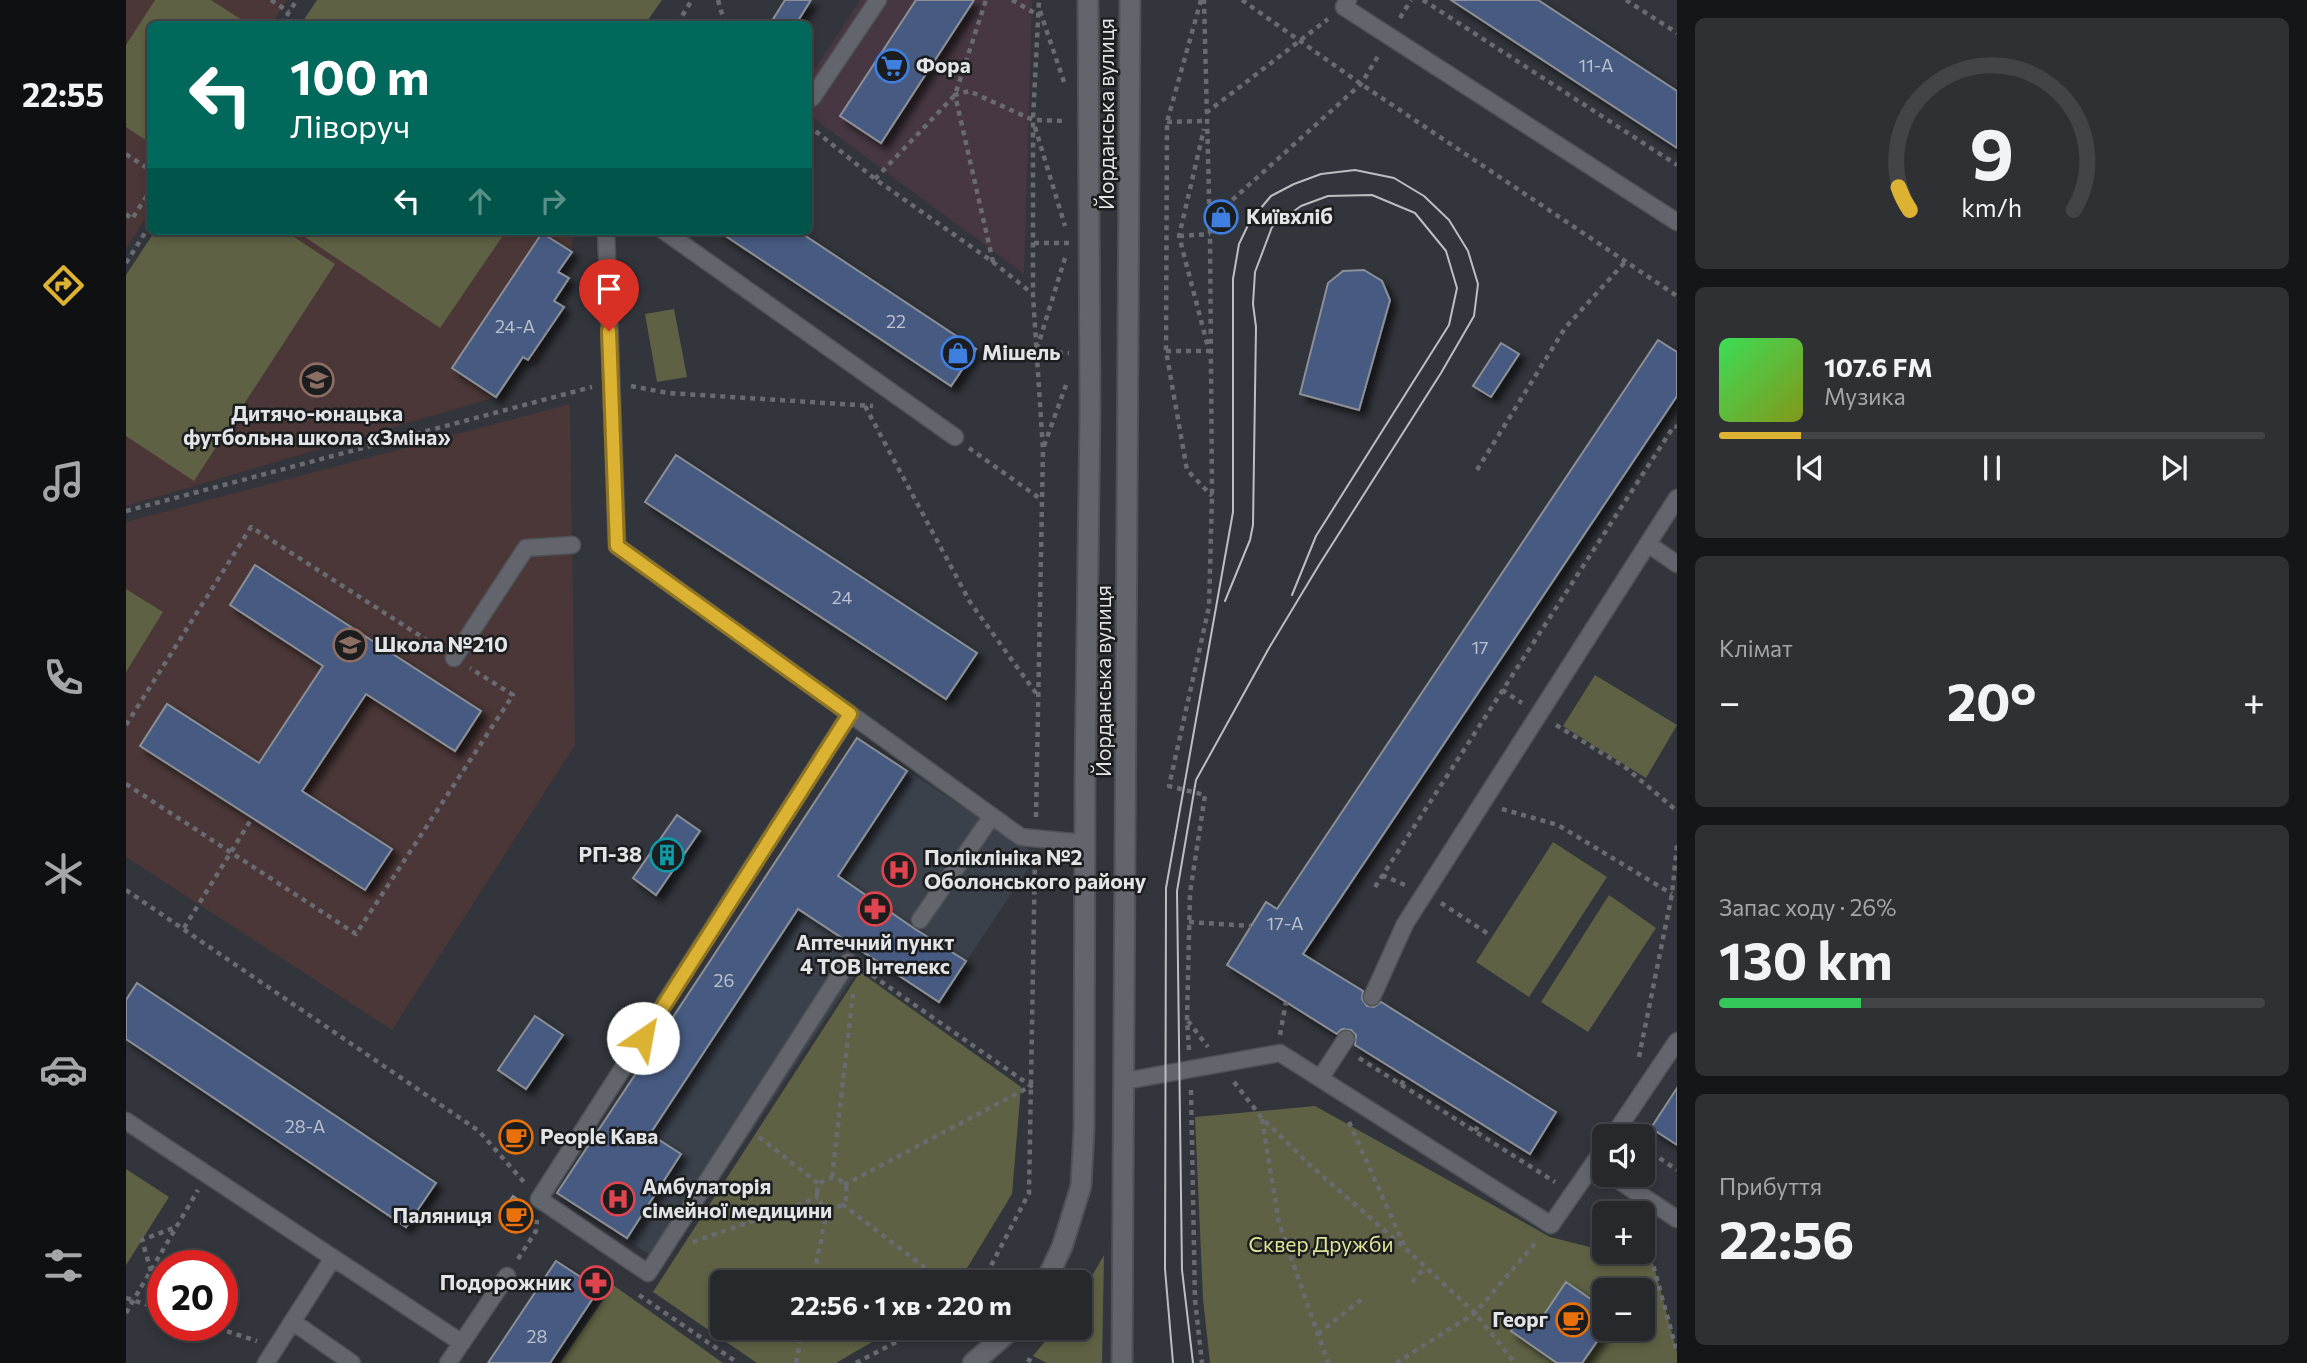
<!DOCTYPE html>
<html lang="uk">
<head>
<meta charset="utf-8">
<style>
	:root { --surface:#26282c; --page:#2e3034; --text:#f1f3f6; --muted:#a4a6a9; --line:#424448; --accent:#dcb233 }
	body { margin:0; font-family:Commissioner,sans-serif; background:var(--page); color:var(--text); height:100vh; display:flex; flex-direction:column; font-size:26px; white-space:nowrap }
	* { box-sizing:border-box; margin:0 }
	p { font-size:23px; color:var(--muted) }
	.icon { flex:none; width:38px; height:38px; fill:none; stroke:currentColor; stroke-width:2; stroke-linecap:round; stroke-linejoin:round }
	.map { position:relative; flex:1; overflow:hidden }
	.drawer { display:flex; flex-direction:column; gap:18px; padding:18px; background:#151618; width:630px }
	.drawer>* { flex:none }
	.hud { position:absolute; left:21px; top:21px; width:665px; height:214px; border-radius:10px; box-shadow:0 4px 10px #0003,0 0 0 2px var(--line); background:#00695c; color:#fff; overflow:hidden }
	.tools { position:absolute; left:1466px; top:1124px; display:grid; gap:14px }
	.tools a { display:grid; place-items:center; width:63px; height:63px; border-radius:10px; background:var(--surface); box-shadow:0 4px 10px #0003,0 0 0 2px var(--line); font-size:35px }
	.speed { position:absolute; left:21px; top:1250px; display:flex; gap:14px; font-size:35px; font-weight:700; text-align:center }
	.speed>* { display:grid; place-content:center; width:91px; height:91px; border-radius:50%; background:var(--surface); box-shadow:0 4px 10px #0003,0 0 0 2px var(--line); line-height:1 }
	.speed .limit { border:10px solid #d22; background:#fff; color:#111 }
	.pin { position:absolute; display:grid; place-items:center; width:60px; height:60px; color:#fff; margin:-72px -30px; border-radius:50% 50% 50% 0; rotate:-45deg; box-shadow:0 0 7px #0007 }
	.pin .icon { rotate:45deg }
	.me { position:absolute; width:77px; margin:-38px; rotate:33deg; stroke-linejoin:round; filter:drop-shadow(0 0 5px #0008) }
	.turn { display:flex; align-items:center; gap:24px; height:147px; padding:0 28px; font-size:32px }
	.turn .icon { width:91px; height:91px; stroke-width:2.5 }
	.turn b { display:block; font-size:49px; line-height:60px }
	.lanes { display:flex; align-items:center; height:66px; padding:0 28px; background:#0003; justify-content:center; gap:35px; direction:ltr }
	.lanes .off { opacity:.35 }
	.big { font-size:52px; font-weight:700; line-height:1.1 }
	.drawer .card { flex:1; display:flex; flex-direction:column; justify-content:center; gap:10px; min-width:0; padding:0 24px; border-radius:10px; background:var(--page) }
	.drawer .dial { align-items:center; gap:0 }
	.dial svg { height:182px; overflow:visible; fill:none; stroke:var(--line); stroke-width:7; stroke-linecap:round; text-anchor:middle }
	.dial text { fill:var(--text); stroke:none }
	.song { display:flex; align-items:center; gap:21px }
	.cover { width:84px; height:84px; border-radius:10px; background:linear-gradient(135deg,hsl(130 70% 55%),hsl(70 70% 35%)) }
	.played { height:7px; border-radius:4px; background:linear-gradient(90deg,var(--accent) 15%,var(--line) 15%) }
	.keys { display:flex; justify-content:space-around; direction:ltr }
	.heat { display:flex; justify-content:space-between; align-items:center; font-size:38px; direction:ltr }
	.charge { height:10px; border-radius:5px; background:linear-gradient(90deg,#34c759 26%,var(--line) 0) }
	.trip { position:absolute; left:584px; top:1270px; width:382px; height:70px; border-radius:10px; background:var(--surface); box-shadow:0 4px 10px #0003,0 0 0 2px var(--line); font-weight:700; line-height:70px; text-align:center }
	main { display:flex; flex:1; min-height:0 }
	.menu { display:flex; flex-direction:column; width:126px; justify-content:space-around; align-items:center; background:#0f1012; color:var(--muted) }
	.menu .icon { width:49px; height:49px }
	.menu .active { color:var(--accent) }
	.menu b { font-size:32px; color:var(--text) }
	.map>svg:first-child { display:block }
	.commercial { fill:#473742 }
	.built { fill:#3b414b }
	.education { fill:#4b3737 }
	.green { fill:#5f6144; fill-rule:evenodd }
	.building { fill:#465a81; stroke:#8c9096; stroke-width:2; filter:url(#shadow) }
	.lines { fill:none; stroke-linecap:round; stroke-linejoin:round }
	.service-casing { stroke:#4e5155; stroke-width:19 }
	.secondary-casing { stroke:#4e5155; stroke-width:23 }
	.path { stroke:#696b70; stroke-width:4.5; stroke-dasharray:5 5; stroke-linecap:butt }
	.service { stroke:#62666c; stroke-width:16 }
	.secondary { stroke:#62666c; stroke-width:19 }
	.tram { stroke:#bcbec2; stroke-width:2 }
	.route-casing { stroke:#8f7421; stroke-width:18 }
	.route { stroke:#dcb233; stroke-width:12 }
	.labels { text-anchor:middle; stroke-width:5; stroke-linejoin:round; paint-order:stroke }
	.number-label { font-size:18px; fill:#bbc2ce }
	.poi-label { font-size:21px; font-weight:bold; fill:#e2e4e7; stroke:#1b1d1f; text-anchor:start }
	.street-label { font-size:21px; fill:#e2e4e7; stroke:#1b1d1f }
	.park-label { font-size:21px; fill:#e0e496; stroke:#1b1d1f }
</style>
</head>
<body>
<main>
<nav class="menu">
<b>22:55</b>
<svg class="icon active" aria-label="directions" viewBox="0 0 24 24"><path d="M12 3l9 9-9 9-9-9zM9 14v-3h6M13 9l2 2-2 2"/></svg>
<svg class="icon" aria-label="music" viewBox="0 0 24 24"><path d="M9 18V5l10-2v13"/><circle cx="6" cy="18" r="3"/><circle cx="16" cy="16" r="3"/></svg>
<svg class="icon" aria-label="phone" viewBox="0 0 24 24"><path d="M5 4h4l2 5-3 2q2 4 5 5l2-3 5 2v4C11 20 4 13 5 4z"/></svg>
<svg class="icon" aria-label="climate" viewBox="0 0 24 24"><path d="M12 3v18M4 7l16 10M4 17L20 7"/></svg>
<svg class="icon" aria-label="car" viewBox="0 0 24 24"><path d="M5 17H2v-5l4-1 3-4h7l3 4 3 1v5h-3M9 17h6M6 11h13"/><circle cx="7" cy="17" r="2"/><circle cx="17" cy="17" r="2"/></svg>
<svg class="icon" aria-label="filters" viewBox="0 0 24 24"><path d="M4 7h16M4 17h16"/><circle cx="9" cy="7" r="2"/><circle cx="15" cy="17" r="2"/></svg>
</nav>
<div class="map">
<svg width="1551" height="1363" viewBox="0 0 1551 1363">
	<defs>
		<filter id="shadow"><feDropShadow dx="6" dy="6" stdDeviation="3.5" flood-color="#0009"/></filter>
	</defs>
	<rect width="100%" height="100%" fill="#32353b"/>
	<path class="commercial" d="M734 0H906L898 274 683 115V78Z"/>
	<path class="built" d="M731 738 911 855 813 1002 742 955 538 1264 431 1193Z"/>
	<path class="education" d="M0 0H161L146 24H24V212L0 248Z
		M29 231H447L446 252 433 272 443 278 428 300 438 307 411 347 415 351 407 364 397 357 370 397 0 506V275Z
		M444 404 449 745 266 1030 0 857V522Z"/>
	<path class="green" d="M29 0H85L116 20 114 24H24V143L0 127V45Z
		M191 0H536L519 24H175Z
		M29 231H159L209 264 68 481 0 436V275Z
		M170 231H380L314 328Z
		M548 309 561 377 531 382 519 314Z
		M0 589 37 612 0 672Z
		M1469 675 1551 725 1520 778 1437 726Z
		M1427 842 1481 877 1403 997 1350 962Z
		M1483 895 1530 928 1462 1032 1415 1002Z
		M734 972 895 1087 886 1194 832 1283H597V1328H770L710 1363H631L527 1292Z
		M1189 1106 1424 1237 1527 1263 1551 1352V1363H1084L1077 1299 1069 1117ZM1479 1290H1517V1328H1479Z
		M0 1169 43 1197 0 1265Z
		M978 1255 976 1363H921L907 1356 930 1328H954V1297Z
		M487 1285 597 1363H434Z"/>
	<path class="building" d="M659 0H685L670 24H644Z
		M790 0H848L755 143 714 116Z
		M1325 0H1412L1551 91V148Z
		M592 231H672L850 349 825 386Z
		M416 233 446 252 432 272 443 278 428 301 438 307 402 360 397 357 370 397 326 368Z
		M1238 270 1256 281 1264 300 1233 410 1174 394 1202 283 1217 271Z
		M1532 340 1551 352V396L1177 954 1237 991 1236 999 1241 1006 1248 1007 1255 1002 1430 1112 1404 1154 1229 1045 1230 1035 1225 1030 1216 1029 1211 1034 1101 965 1140 902 1151 909Z
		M1375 343 1393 354 1365 397 1347 386Z
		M550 455 851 653 820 699 519 502Z
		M129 565 355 711 329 751 240 694 176 791 266 849 239 890 14 746 41 704 133 763 197 666 104 605Z
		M731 738 781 771 712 876 789 929 840 961 813 1002 672 909 524 1134 555 1154 501 1238 431 1193Z
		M551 815 574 831 530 895 507 878Z
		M11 983 310 1183 280 1227 0 1039V1000Z
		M409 1016 437 1035 400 1089 372 1070Z
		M1551 1088V1145L1525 1128Z
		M387 1196 405 1209 391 1227 374 1214Z
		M430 1261 473 1289 424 1363H362Z
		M1440 1282 1479 1309V1330L1456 1363H1431L1385 1331 1396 1314 1411 1325Z"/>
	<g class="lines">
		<defs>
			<path id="service" d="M1222 0 1218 7 1551 222
				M686 98 752 0
				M480 231 491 546 895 837 958 843
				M538 231 829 437
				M1522 544 1551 564
				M328 658 400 548 446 545
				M794 920 866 816
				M722 962 522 1273 413 1199 724 714
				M1246 997 1279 924 1551 498
				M1195 1077 1220 1039
				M999 1081 1154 1053 1425 1225 1479 1147
				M0 1121 336 1343
				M1487 1136 1551 1041
				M1483 1174 1551 1219
				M167 1322 226 1363
				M140 1363 207 1258
				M322 1363 381 1276"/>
			<path id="secondary" d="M919 1283 936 1247 955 1186 958 1130 959 782 964 412 962 0
				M847 1363 887 1328
				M996 1363 1004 0"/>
		</defs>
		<use href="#service" class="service-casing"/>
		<use href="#secondary" class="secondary-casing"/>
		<path class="path" d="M145 0 163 12
			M592 0 599 24
			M886 0 912 15
			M1075 0 1041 122 1040 351 1061 470 1086 496
			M1116 0 1235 84 1551 296
			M1297 0 1551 165
			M1500 0 1551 33
			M914 11 938 82
			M1274 18 1285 0
			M155 24 171 0
			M551 24 566 0
			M1080 113 1202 19
			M1041 122 1080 121
			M682 125 749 179 867 262 907 294
			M909 127 939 226
			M0 154 24 170
			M749 179 829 95 860 0
			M0 214 6 219 24 191
			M1084 220 1235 84 1254 53
			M1053 236 1084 234
			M908 243H943
			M939 258 910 352 943 353
			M867 262 829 95 843 91 907 120 940 121
			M0 263 24 225
			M1040 351H1083L1053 236 1078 129
			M505 386 542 393 747 406
			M739 406 844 602 912 696
			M918 446 940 385
			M843 448 916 500
			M1351 470 1439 328 1499 262
			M0 511 466 387
			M1376 690 1396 703
			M0 725 125 527 313 648
			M1430 725 1499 767 1551 811
			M0 784 230 934 387 695 344 668
			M1376 809 1432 825 1546 894
			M910 817 917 450 907 295V120L913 0
			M1256 875 1279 885
			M1249 887 1548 426 1551 427
			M0 890 353 1131 398 1182
			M1315 903 1364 935
			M1063 922 1125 926
			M58 928 126 818
			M1062 1021 1082 1047
			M1154 1035 1160 1002
			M1063 1050 1061 1020 1064 893 1079 795 1043 786 1083 607 1086 496 1084 234 1078 0
			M1513 1057 1546 894 1551 845
			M1233 1058 1429 1182
			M1108 1082 1136 1118 1185 1166 1280 1249 1349 1313 1389 1363
			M1275 1085 1280 1077
			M1065 1090 1069 1300 1076 1363
			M1136 1119 1153 1223 1202 1363
			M1223 1122 1278 1245
			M1349 1131 1354 1123
			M633 1137 693 1184
			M1517 1147 1551 1170
			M706 1177 727 994
			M691 1193a15 15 0 1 1 30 0a15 15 0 1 1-30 0Z
			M718 1185 905 1086 740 971
			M716 1204 819 1283
			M1517 1228 1551 1352
			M567 1242 692 1198
			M392 1259 410 1231 411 1220
			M25 1271 16 1240 50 1227
			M1286 1282 1299 1267
			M686 1283 702 1207
			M856 1283 903 1193 909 858
			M513 1295 612 1363
			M0 1298 37 1310
			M0 1313 72 1190
			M82 1325 131 1341
			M1192 1334 1237 1298
			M901 1359 909 1363
			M670 1363 677 1328
			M730 1363 797 1328
			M1270 1363 1349 1313 1411 1241"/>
		<use href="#service" class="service"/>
		<use href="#secondary" class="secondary"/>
		<path class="tram" d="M1099 601 1124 540 1127 525 1130 327 1127 304 1129 272 1146 227 1175 206 1202 196 1246 195 1289 213 1320 251 1331 288 1323 325 1190 536 1166 595
			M1047 1363 1039 1269 1040 888 1107 512V279L1113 244 1124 221 1145 196 1168 184 1195 174 1229 170 1268 178 1298 196 1323 220 1342 251 1352 284 1348 316 1315 373 1193 565 1143 648 1070 780 1051 891 1056 1270 1067 1363"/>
	</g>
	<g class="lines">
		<defs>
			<path id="route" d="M483 331 491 546 724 714 517 1038"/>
		</defs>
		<use href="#route" class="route-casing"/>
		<use href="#route" class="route"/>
	</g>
	<defs>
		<symbol id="supermarket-ring" viewBox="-11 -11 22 22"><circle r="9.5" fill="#1b1d1f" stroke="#3f7fe0" stroke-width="1.5"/><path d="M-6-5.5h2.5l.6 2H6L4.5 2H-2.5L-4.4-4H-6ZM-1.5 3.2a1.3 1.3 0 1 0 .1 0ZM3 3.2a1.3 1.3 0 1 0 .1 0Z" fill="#3f7fe0"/></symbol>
		<symbol id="shop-ring" viewBox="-11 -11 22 22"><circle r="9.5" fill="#1b1d1f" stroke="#3f7fe0" stroke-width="1.5"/><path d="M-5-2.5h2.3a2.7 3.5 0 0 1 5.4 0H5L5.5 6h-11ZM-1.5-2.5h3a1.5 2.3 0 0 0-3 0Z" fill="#3f7fe0"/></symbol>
		<symbol id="school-ring" viewBox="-11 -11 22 22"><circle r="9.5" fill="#1b1d1f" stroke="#8d6e63" stroke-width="1.5"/><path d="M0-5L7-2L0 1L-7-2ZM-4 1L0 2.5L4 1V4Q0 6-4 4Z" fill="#8d6e63"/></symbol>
		<symbol id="building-ring" viewBox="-11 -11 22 22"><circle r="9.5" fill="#1b1d1f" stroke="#0f9aa8" stroke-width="1.5"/><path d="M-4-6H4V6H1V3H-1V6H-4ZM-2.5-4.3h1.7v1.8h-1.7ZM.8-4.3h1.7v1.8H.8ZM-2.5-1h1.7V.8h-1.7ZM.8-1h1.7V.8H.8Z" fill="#0f9aa8"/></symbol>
		<symbol id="hospital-ring" viewBox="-11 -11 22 22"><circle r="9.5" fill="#1b1d1f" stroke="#e0444e" stroke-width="1.5"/><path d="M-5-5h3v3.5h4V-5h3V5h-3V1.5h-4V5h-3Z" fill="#e0444e"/></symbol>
		<symbol id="pharmacy-ring" viewBox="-11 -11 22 22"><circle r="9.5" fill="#1b1d1f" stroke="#e0444e" stroke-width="1.5"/><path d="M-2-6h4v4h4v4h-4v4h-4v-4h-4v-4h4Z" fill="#e0444e"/></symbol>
		<symbol id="cafe-ring" viewBox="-11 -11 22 22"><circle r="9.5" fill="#1b1d1f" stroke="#e8710a" stroke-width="1.5"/><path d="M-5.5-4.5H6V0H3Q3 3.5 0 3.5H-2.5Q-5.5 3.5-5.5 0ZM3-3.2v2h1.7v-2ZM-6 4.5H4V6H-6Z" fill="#e8710a"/></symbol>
	</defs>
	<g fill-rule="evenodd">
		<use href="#supermarket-ring" x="747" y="47" width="38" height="38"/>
		<use href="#shop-ring" x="1076" y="198" width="38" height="38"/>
		<use href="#shop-ring" x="813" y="334" width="38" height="38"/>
		<use href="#school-ring" x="172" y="361" width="38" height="38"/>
		<use href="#school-ring" x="205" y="626" width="38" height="38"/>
		<use href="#building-ring" x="522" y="836" width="38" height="38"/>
		<use href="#hospital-ring" x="754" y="851" width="38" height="38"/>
		<use href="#pharmacy-ring" x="730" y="890" width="38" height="38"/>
		<use href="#cafe-ring" x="371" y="1118" width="38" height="38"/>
		<use href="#hospital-ring" x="473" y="1180" width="38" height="38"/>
		<use href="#cafe-ring" x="371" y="1197" width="38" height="38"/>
		<use href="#pharmacy-ring" x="451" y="1264" width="38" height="38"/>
		<use href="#cafe-ring" x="1428" y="1301" width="38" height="38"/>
	</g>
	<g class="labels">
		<g class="number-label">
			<text x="1470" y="72">11-А</text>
			<text x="770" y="328">22</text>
			<text x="389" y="333">24-А</text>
			<text x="716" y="604">24</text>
			<text x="1354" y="654">17</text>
			<text x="1159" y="930">17-А</text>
			<text x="598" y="987">26</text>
			<text x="179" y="1133">28-А</text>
			<text x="411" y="1343">28</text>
		</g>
		<g class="poi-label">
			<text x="790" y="73">Фора</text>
			<text x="1120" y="224">Київхліб</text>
			<text x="856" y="360">Мішель</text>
			<text x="191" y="421" text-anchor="middle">Дитячо-юнацька<tspan x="191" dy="24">футбольна школа «Зміна»</tspan></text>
			<text x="248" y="652">Школа №210</text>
			<text x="516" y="862" text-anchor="end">РП-38</text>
			<text x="798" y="865">Поліклініка №2<tspan x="798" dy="24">Оболонського району</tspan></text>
			<text x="749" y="950" text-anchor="middle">Аптечний пункт<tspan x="749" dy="24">4 ТОВ Інтелекс</tspan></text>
			<text x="414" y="1144">People Кава</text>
			<text x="516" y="1194">Амбулаторія<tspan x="516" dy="24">сімейної медицини</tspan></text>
			<text x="366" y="1223" text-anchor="end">Паляниця</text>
			<text x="446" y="1290" text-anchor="end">Подорожник</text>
			<text x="1422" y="1327" text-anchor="end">Георг</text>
		</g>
		<g class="street-label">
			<text transform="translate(981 114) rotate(-90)" y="7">Йорданська вулиця</text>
			<text transform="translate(978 681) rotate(-90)" y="7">Йорданська вулиця</text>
		</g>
		<g class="park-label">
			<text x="1195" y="1252">Сквер Дружби</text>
		</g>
	</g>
</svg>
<div class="tools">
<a><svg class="icon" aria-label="sound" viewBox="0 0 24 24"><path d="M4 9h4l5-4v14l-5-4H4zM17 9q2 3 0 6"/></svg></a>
<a>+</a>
<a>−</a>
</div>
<div class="speed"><div class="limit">20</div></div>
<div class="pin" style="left:483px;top:331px;background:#d93025"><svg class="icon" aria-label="arrive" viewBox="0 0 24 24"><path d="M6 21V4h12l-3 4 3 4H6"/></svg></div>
<svg class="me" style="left:517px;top:1038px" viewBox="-20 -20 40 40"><circle r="19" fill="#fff"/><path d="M0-13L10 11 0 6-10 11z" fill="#dcb233"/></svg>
<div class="trip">22:56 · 1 хв · 220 m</div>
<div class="hud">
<div class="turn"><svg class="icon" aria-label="left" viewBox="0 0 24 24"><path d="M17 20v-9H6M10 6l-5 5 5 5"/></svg><div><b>100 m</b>Ліворуч</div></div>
<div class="lanes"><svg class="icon" aria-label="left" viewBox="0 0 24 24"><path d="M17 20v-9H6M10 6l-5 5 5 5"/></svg><svg class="icon off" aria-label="ahead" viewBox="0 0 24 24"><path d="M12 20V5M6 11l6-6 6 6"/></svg><svg class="icon off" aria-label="right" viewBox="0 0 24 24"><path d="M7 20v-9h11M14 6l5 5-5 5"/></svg></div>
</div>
</div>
<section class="drawer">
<div class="card dial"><svg viewBox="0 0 100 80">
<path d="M14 69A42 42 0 1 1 86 69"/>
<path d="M14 69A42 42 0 0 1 9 59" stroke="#dcb233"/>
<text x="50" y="56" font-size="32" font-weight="700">9</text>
<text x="50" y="72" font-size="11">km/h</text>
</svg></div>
<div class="card">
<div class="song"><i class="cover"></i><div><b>107.6 FM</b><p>Музика</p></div></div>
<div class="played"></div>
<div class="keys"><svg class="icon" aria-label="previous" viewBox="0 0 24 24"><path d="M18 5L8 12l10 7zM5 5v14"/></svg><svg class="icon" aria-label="pause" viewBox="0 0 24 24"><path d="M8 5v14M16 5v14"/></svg><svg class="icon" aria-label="next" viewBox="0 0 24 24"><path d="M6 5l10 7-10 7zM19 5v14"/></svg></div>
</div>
<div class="card"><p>Клімат</p>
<div class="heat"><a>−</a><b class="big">20°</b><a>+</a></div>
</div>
<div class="card"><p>Запас ходу · 26%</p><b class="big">130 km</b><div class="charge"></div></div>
<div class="card"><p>Прибуття</p><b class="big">22:56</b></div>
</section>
</main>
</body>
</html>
